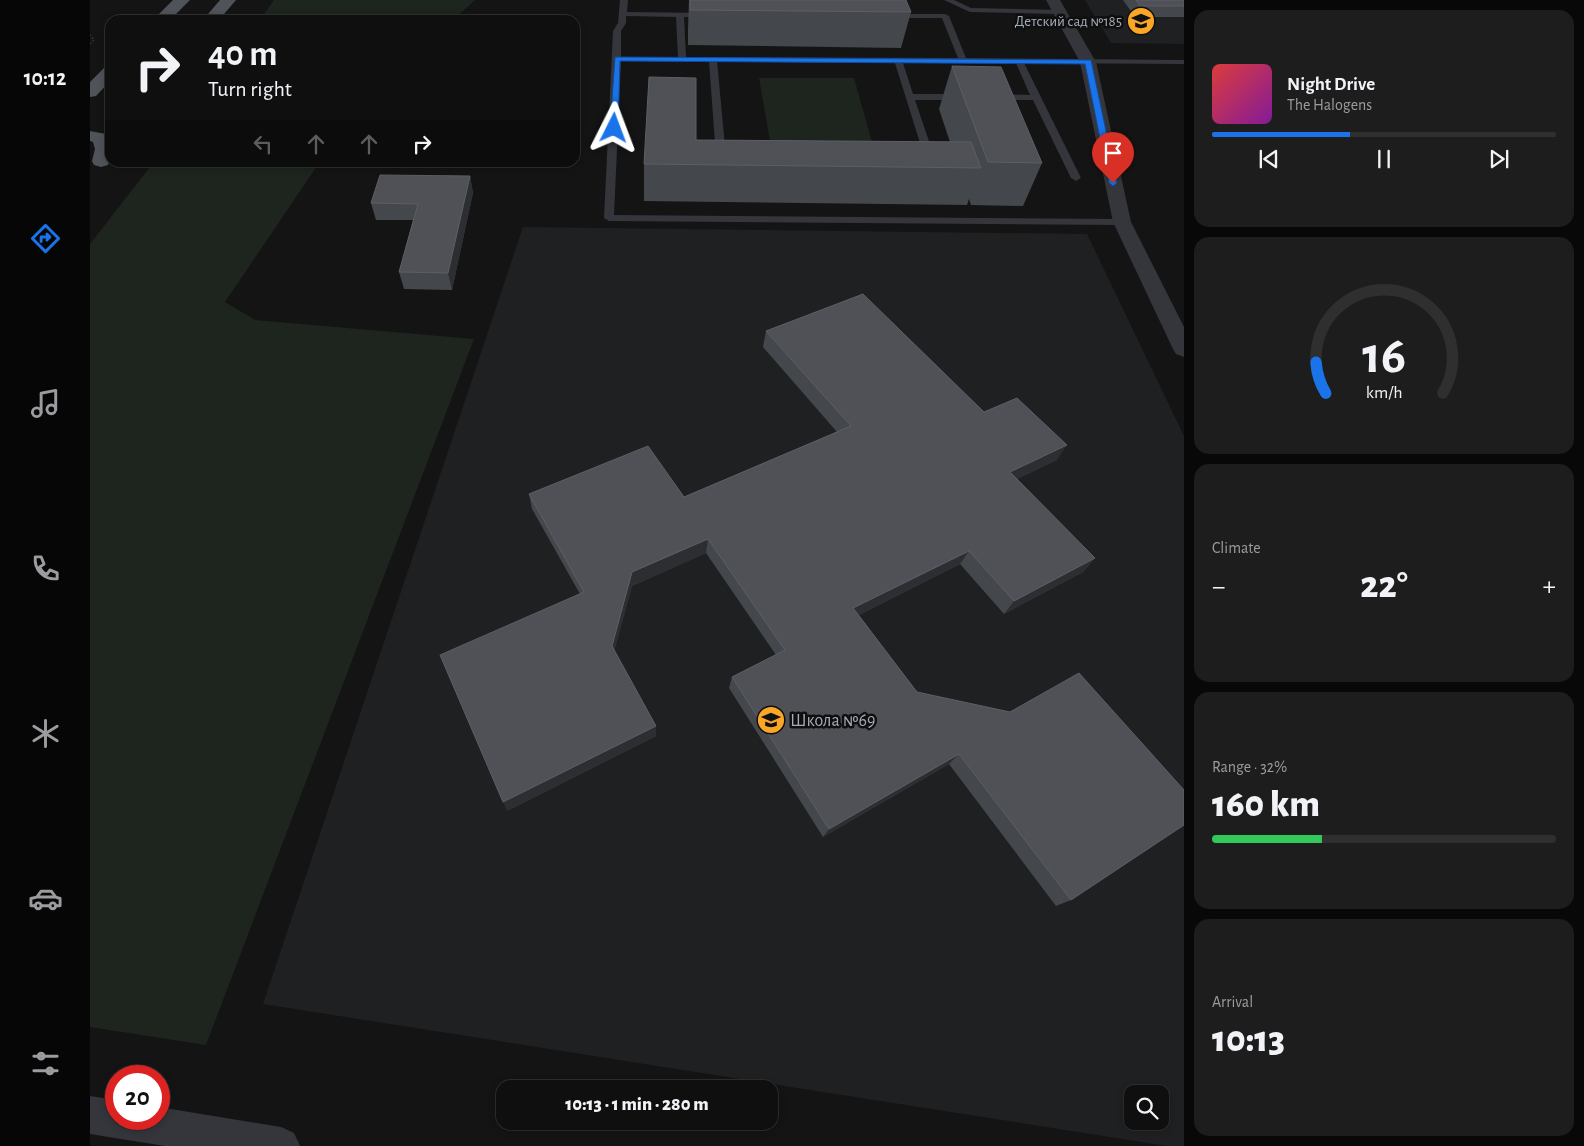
<!DOCTYPE html>
<html lang="en">
<head>
<meta charset="utf-8">
<style>
	:root { --surface:#0f0f10; --page:#1d1d1e; --text:#f1f3f6; --muted:#9b9c9f; --line:#2f2f30; --accent:#1a73e8 }
	body { margin:0; font-family:"Alegreya Sans",sans-serif; background:var(--page); color:var(--text); height:100vh; display:flex; flex-direction:column; font-size:19px; white-space:nowrap }
	* { box-sizing:border-box; margin:0 }
	p { font-size:16px; color:var(--muted) }
	.icon { flex:none; width:28px; height:28px; fill:none; stroke:currentColor; stroke-width:2; stroke-linecap:round; stroke-linejoin:round }
	.map { position:relative; flex:1; overflow:hidden }
	.details { display:flex; flex-direction:column; gap:10px; padding:10px; background:#080809; width:400px }
	.details>* { flex:none }
	.banner { position:absolute; left:15px; top:15px; width:475px; height:152px; border-radius:15px; box-shadow:0 2px 8px #0003,0 0 0 1px var(--line); background:#0f0f10; color:var(--text); overflow:hidden }
	.fabs { position:absolute; left:1034px; top:1085px; display:grid; gap:10px }
	.fabs a { display:grid; place-items:center; width:45px; height:45px; border-radius:10px; background:var(--surface); box-shadow:0 2px 8px #0003,0 0 0 1px var(--line); font-size:25px }
	.speed { position:absolute; left:15px; top:1065px; display:flex; gap:10px; font-size:25px; font-weight:700; text-align:center }
	.speed>* { display:grid; place-content:center; width:65px; height:65px; border-radius:50%; background:var(--surface); box-shadow:0 2px 8px #0003,0 0 0 1px var(--line); line-height:1 }
	.speed .limit { border:8px solid #d22; background:#fff; color:#111 }
	.pin { position:absolute; display:grid; place-items:center; width:42px; height:42px; color:#fff; margin:-51px -21px; border-radius:50% 50% 50% 0; rotate:-45deg; box-shadow:0 0 5px #0007 }
	.pin .icon { rotate:45deg }
	.me { position:absolute; width:55px; margin:-28px; rotate:3deg; stroke-linejoin:round; filter:drop-shadow(0 0 4px #0008) }
	.turn { display:flex; align-items:center; gap:18px; height:105px; padding:0 20px; font-size:22px }
	.turn .icon { width:65px; height:65px; stroke-width:2.5 }
	.turn b { display:block; font-size:35px; line-height:42px }
	.lanes { display:flex; align-items:center; height:48px; padding:0 20px; background:#0003; justify-content:center; gap:25px; direction:ltr }
	.lanes .off { opacity:.35 }
	.big { font-size:38px; font-weight:800; line-height:1.1 }
	.details .widget { flex:1; display:flex; flex-direction:column; justify-content:center; gap:8px; min-width:0; padding:0 18px; border-radius:15px; background:var(--page) }
	.details .dial { align-items:center; gap:0 }
	.dial svg { height:130px; overflow:visible; fill:none; stroke:var(--line); stroke-width:7; stroke-linecap:round; text-anchor:middle }
	.dial text { fill:var(--text); stroke:none }
	.song { display:flex; align-items:center; gap:15px }
	.cover { width:60px; height:60px; border-radius:8px; background:linear-gradient(135deg,hsl(0 70% 55%),hsl(290 70% 35%)) }
	.played { height:5px; border-radius:2px; background:linear-gradient(90deg,var(--accent) 40%,var(--line) 40%) }
	.keys { display:flex; justify-content:space-around; direction:ltr }
	.heat { display:flex; justify-content:space-between; align-items:center; font-size:28px; direction:ltr }
	.charge { height:8px; border-radius:4px; background:linear-gradient(90deg,#34c759 32%,var(--line) 0) }
	.trip { position:absolute; left:406px; top:1080px; width:282px; height:50px; border-radius:15px; background:var(--surface); box-shadow:0 2px 8px #0003,0 0 0 1px var(--line); font-weight:800; line-height:50px; text-align:center }
	main { display:flex; flex:1; min-height:0 }
	.dock { display:flex; flex-direction:column; width:90px; justify-content:space-around; align-items:center; background:#060606; color:var(--muted) }
	.dock .icon { width:35px; height:35px }
	.dock .active { color:var(--accent) }
	.dock b { font-size:22px; color:var(--text) }
	.map>svg:first-child { display:block }
	.built { fill:#1f2022; fill-rule:evenodd }
	.green { fill:#1d251e }
	.lines { fill:none; stroke-linecap:round; stroke-linejoin:round }
	.path { stroke:#3a3d42; stroke-width:2; stroke-dasharray:1 2.5; stroke-linecap:butt }
	.lane { fill:#34363b; fill-rule:evenodd }
	.street { fill:#34363b; fill-rule:evenodd }
	.primary { fill:#50535a; fill-rule:evenodd }
	.wall { fill:#44474b }
	.shaded-wall { fill:#2d2e31 }
	.building { fill:#4f5157; stroke:#5c5f66 }
	.route { fill:#1a73e8; stroke:#114b97 }
	.labels { text-anchor:middle; stroke-width:5; stroke-linejoin:round; paint-order:stroke }
	.far-poi-label { font-size:15px; fill:#a5abb6; stroke:#0f0f10; text-anchor:end }
	.poi-label { font-size:18px; fill:#a5abb6; stroke:#0f0f10; text-anchor:start }
</style>
</head>
<body>
<main>
<nav class="dock">
<b>10:12</b>
<svg class="icon active" aria-label="directions" viewBox="0 0 24 24"><path d="M12 3l9 9-9 9-9-9zM9 14v-3h6M13 9l2 2-2 2"/></svg>
<svg class="icon" aria-label="music" viewBox="0 0 24 24"><path d="M9 18V5l10-2v13"/><circle cx="6" cy="18" r="3"/><circle cx="16" cy="16" r="3"/></svg>
<svg class="icon" aria-label="phone" viewBox="0 0 24 24"><path d="M5 4h4l2 5-3 2q2 4 5 5l2-3 5 2v4C11 20 4 13 5 4z"/></svg>
<svg class="icon" aria-label="climate" viewBox="0 0 24 24"><path d="M12 3v18M4 7l16 10M4 17L20 7"/></svg>
<svg class="icon" aria-label="car" viewBox="0 0 24 24"><path d="M5 17H2v-5l4-1 3-4h7l3 4 3 1v5h-3M9 17h6M6 11h13"/><circle cx="7" cy="17" r="2"/><circle cx="17" cy="17" r="2"/></svg>
<svg class="icon" aria-label="filters" viewBox="0 0 24 24"><path d="M4 7h16M4 17h16"/><circle cx="9" cy="7" r="2"/><circle cx="15" cy="17" r="2"/></svg>
</nav>
<div class="map">
<svg width="1094" height="1146" viewBox="0 0 1094 1146">
	<rect width="100%" height="100%" fill="#141415"/>
	<path class="built" d="M995 0H1094V44L1021 43Z
		M433 227 997 234 1094 436V1146H1077L173 1004ZM1042 1094H1070V1121H1042Z"/>
	<path class="green" d="M184 0H385L363 20H170Z
		M669 78H764L782 142 680 141Z
		M63 163H229L135 302 165 320 384 339 116 1045 0 1027V244Z"/>
	<g class="lines">
		<path class="path" d="M0 35 4 40 0 44"/>
		<path class="lane" d="M530 0H538L537 12 620 13 621 15 617 17H594L596 57 868 58 852 18H801L797 16 801 14H855L859 16 876 58 1094 60V64L934 63 991 178 986 181 981 178 943 100H905L901 97 905 94 940 95 926 63H813L823 94H871L875 97 871 100H825L845 159 840 162 835 159 805 63 627 61 636 157 631 160 626 157 619 61H531L524 215 1032 219 1037 222 1032 225 519 221 514 218 523 31 528 23ZM536 16 586 17 588 57H531V31L536 23Z
			M854 0H864L881 8 969 10 973 12 969 14 880 12Z"/>
		<path class="street" d="M956 0H970L1006 62 1041 222 1094 327V357L1086 354 1083 349 1023 222 990 62Z
			M0 1096 26 1100V1119H69V1107L191 1127 204 1133 210 1146H75L0 1134Z"/>
		<path class="primary" d="M83 0H100L80 20H63Z
			M130 0H146L129 20H113Z
			M20 67V81L6 96 0 97V82L14 68Z
			M0 131 16 134C21 142 22 157 18 165L11 167 4 165 2 161 5 149 3 142 0 141Z"/>
	</g>
	<path class="wall" d="M599 0H816L821 12 811 48 598 45V29Z
		M1033 0H1094V17H1045Z
		M862 66 952 163 933 206 881 205 879 199 877 205 554 201V164L606 140 860 142 849 109Z
		M380 176 383 193 362 290 314 289 309 272 323 220H286L281 203Z
		M676 331 894 412 967 460 927 479 1005 558 993 572 914 614 870 564 769 615 981 900 966 906 859 764 733 837 639 688 642 677 686 655 616 553 542 586 524 651 566 736 417 811 490 594 442 509 439 494 594 497 747 432 673 347Z"/>
	<path class="shaded-wall" d="M380 176 383 193 362 290 358 273Z
		M977 445 967 460 911 487 920 472Z
		M618 539 616 553 542 586 522 658V646L542 572Z
		M879 551 870 564 757 621 763 608Z
		M1005 558 993 572 914 614 924 601Z
		M566 726V736L417 811 413 802Z
		M869 754 859 764 733 837 739 829Z"/>
	<path class="building" d="M600 0H816L821 12 600 10Z
		M1046 0H1094V6H1050Z
		M862 66 911 67 952 163 898 162Z
		M559 77 606 78V140L881 142 891 168 554 164Z
		M290 175 380 176 358 273 309 272 328 204 281 203Z
		M773 294 894 412 927 398 977 445 920 472 1005 558 924 601 879 551 763 608 827 692 920 712 989 673 1094 790V825L981 900 869 754 739 829 642 677 695 650 618 539 542 572 522 646 566 726 413 802 350 655 494 592 439 494 558 446 594 497 761 426 676 331Z"/>
	<path class="route" d="M525 57 1001 60 1027 183 1023 186 1019 183 995 64 530 61 528 128 524 130 520 128Z"/>
	<defs>
		<symbol id="school-disc" viewBox="-11 -11 22 22"><circle r="9.5" fill="#faa627" stroke="#0f0f10"/><path d="M0-5L7-2L0 1L-7-2ZM-4 1L0 2.5L4 1V4Q0 6-4 4Z" fill="#111"/></symbol>
	</defs>
	<g fill-rule="evenodd">
		<use href="#school-disc" x="1035" y="5" width="32" height="32"/>
		<use href="#school-disc" x="665" y="704" width="32" height="32"/>
	</g>
	<g class="labels">
		<g class="far-poi-label">
			<text x="1032" y="26">Детский сад №185</text>
		</g>
		<g class="poi-label">
			<text x="700" y="726">Школа №69</text>
		</g>
	</g>
</svg>
<div class="fabs">
<a><svg class="icon" aria-label="search" viewBox="0 0 24 24"><circle cx="10" cy="10" r="6"/><path d="M15 15l6 6"/></svg></a>
</div>
<div class="speed"><div class="limit">20</div></div>
<div class="pin" style="left:1023px;top:183px;background:#d93025"><svg class="icon" aria-label="arrive" viewBox="0 0 24 24"><path d="M6 21V4h12l-3 4 3 4H6"/></svg></div>
<svg class="me" style="left:524px;top:128px" viewBox="-20 -20 40 40"><path d="M0-17L14 15 0 8-14 15z" fill="#1a73e8" stroke="#fff" stroke-width="4"/></svg>
<div class="trip">10:13 · 1 min · 280 m</div>
<div class="banner">
<div class="turn"><svg class="icon" aria-label="right" viewBox="0 0 24 24"><path d="M7 20v-9h11M14 6l5 5-5 5"/></svg><div><b>40 m</b>Turn right</div></div>
<div class="lanes"><svg class="icon off" aria-label="left" viewBox="0 0 24 24"><path d="M17 20v-9H6M10 6l-5 5 5 5"/></svg><svg class="icon off" aria-label="ahead" viewBox="0 0 24 24"><path d="M12 20V5M6 11l6-6 6 6"/></svg><svg class="icon off" aria-label="ahead" viewBox="0 0 24 24"><path d="M12 20V5M6 11l6-6 6 6"/></svg><svg class="icon" aria-label="right" viewBox="0 0 24 24"><path d="M7 20v-9h11M14 6l5 5-5 5"/></svg></div>
</div>
</div>
<section class="details">
<div class="widget">
<div class="song"><i class="cover"></i><div><b>Night Drive</b><p>The Halogens</p></div></div>
<div class="played"></div>
<div class="keys"><svg class="icon" aria-label="previous" viewBox="0 0 24 24"><path d="M18 5L8 12l10 7zM5 5v14"/></svg><svg class="icon" aria-label="pause" viewBox="0 0 24 24"><path d="M8 5v14M16 5v14"/></svg><svg class="icon" aria-label="next" viewBox="0 0 24 24"><path d="M6 5l10 7-10 7zM19 5v14"/></svg></div>
</div>
<div class="widget dial"><svg viewBox="0 0 100 80">
<path d="M14 69A42 42 0 1 1 86 69"/>
<path d="M14 69A42 42 0 0 1 8 50" stroke="#1a73e8"/>
<text x="50" y="56" font-size="32" font-weight="700">16</text>
<text x="50" y="72" font-size="11">km/h</text>
</svg></div>
<div class="widget"><p>Climate</p>
<div class="heat"><a>−</a><b class="big">22°</b><a>+</a></div>
</div>
<div class="widget"><p>Range · 32%</p><b class="big">160 km</b><div class="charge"></div></div>
<div class="widget"><p>Arrival</p><b class="big">10:13</b></div>
</section>
</main>
</body>
</html>
